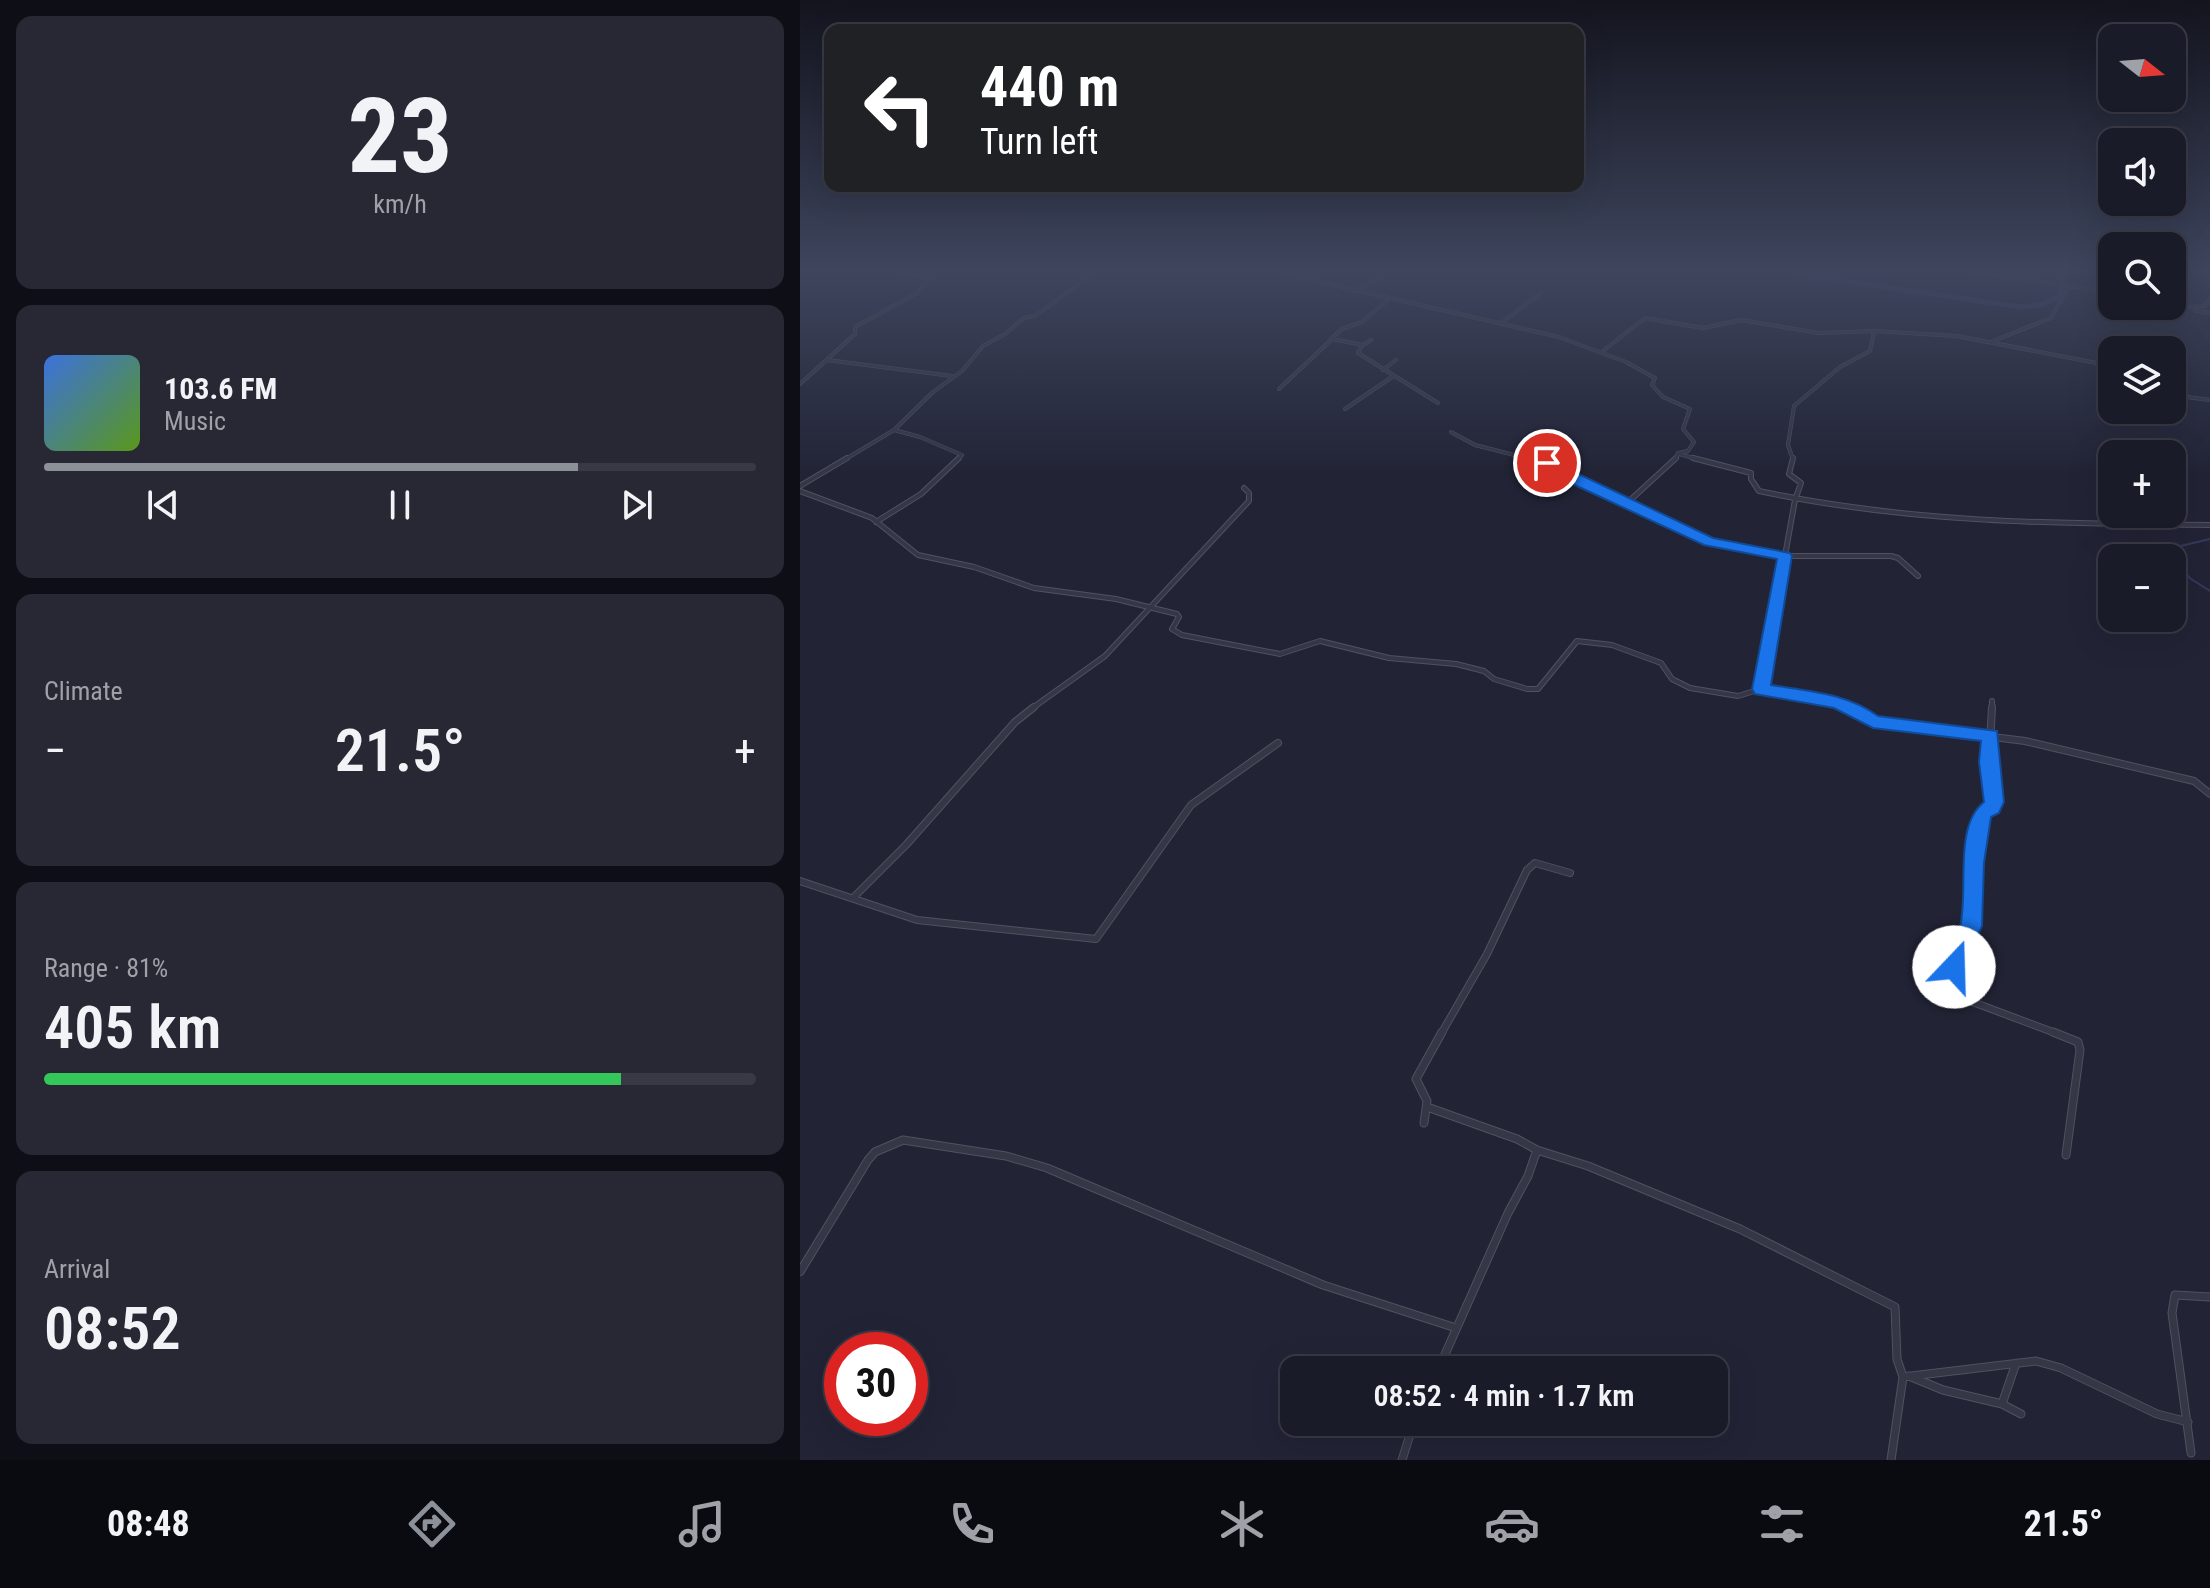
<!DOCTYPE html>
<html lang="en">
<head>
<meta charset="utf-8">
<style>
	:root { --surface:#1a1b28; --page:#272834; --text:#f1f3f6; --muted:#9fa1a8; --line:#383945; --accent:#8c9099 }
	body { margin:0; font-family:"Roboto Condensed",sans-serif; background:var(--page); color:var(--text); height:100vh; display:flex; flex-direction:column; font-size:30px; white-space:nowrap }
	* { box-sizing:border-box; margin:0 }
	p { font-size:26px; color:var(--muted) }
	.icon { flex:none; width:44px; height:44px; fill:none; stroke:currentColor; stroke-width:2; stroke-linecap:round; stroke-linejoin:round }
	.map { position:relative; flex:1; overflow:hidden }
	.drawer { display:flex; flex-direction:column; gap:16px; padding:16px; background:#0e0f16; width:800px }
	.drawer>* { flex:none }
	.hud { position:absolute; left:24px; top:24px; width:760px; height:168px; border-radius:16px; box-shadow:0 8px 32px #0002,0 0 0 2px var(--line); background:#202124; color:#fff; overflow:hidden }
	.needle { width:52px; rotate:107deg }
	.controls { position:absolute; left:1298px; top:24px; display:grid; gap:16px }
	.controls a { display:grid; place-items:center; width:88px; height:88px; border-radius:16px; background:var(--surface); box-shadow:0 8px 32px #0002,0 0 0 2px var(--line); font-size:40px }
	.speed { position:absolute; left:24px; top:1332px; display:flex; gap:16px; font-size:40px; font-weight:700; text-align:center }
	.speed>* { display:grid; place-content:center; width:104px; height:104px; border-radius:50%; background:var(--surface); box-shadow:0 8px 32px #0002,0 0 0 2px var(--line); line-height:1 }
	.speed .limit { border:12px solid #d22; background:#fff; color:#111 }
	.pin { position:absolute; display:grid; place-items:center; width:68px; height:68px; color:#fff; margin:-34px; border:4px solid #fff; border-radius:50%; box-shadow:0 2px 8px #0007 }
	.me { position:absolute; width:88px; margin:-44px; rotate:21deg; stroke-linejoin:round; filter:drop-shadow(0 0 6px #0008) }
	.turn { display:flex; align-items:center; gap:28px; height:168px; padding:0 24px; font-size:36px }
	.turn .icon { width:104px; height:104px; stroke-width:2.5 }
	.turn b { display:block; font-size:56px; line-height:68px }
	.big { font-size:60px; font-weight:600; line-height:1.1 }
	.drawer .card { flex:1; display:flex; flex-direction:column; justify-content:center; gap:12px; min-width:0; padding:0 28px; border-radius:16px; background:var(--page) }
	.drawer .dial { align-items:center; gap:0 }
	.dial b { font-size:104px; line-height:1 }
	.song { display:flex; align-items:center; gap:24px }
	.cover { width:96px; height:96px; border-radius:12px; background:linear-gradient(135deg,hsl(220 70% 55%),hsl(90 70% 35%)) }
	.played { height:8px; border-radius:4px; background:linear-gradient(90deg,var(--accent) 75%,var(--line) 75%) }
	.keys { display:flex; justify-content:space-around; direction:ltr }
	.heat { display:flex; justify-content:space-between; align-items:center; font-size:44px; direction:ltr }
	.charge { height:12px; border-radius:6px; background:linear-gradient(90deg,#34c759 81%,var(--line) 0) }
	.trip { position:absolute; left:480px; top:1356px; width:448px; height:80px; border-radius:16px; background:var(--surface); box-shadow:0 8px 32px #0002,0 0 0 2px var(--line); font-weight:600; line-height:80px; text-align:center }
	.tab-bar { display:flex; height:128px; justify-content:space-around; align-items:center; background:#0a0b10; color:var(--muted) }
	.tab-bar .icon { width:56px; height:56px }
	.tab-bar .on { color:var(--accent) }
	.tab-bar b { font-size:36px; color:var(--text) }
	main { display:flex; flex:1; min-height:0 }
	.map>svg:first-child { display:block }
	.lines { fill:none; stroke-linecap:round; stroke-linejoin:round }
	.stream { stroke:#35395b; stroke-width:2 }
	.river { stroke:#35395b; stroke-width:5 }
	.street-far3-casing { stroke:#505162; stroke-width:4 }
	.street-far2-casing { stroke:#505162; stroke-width:6 }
	.street-far1-casing { stroke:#505162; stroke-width:8 }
	.street-casing { stroke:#505162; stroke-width:9 }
	.street-far3 { stroke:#353747; stroke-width:3 }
	.street-far2 { stroke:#353747; stroke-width:4 }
	.street-far1 { stroke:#353747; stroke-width:6 }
	.street { stroke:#353747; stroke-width:7 }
	.route { fill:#1a73e8; stroke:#114b97; stroke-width:2 }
</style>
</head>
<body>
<main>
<section class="drawer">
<div class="card dial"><b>23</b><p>km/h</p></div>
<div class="card">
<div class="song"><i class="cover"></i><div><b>103.6 FM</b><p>Music</p></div></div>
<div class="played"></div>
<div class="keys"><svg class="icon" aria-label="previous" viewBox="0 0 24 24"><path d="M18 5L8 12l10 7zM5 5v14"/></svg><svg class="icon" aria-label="pause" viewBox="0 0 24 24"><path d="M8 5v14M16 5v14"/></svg><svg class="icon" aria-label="next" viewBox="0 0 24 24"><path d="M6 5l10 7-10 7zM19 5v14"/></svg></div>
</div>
<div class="card"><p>Climate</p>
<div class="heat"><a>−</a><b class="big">21.5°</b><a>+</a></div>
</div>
<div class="card"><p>Range · 81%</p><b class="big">405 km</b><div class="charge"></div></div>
<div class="card"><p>Arrival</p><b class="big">08:52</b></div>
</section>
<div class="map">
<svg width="1410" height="1460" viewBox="0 0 1410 1460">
	<rect width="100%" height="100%" fill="#222436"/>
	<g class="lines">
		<path class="stream" d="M1371 558 1368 549 1410 539
			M1372 560 1391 579 1410 591"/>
		<path class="river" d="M962 269 1220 307 1244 304 1258 297 1262 285 1260 269"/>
		<defs>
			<path id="street-far3" d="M464 269 759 337 826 362 855 378 852 385 863 397 890 409 883 429 894 442 888 451 878 453 875 460
				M1119 269 1224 279 1312 293
				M556 291 595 269
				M1410 299 1405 306 1392 307 1396 311 1410 313
				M1372 305 1392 307
				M701 323 741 293
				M531 339 542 329 562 322 587 301
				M1193 341 1251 318 1269 286
				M562 345 558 353 638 403
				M803 351 845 318 903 328 941 320 1018 333 1074 331 1157 336 1312 366
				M27 360 152 376
				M583 370 596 360
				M0 384 55 334V327L117 293 132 277 93 274
				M479 389 532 339 563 345 571 340
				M1372 395 1410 400
				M545 409 592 377
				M94 430 120 437 162 455 157 460
				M651 432 675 445 734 460
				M879 454 901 460
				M44 460 94 430 133 392 162 371 183 346 205 334 224 318 235 316 300 269
				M993 460 988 445 994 406 1040 367 1070 351 1074 331"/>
			<path id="street-far2" d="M726 458 747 463 769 477 919 545 985 556H1091L1098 558 1118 576
				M893 458 951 473V479L959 491C1108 523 1258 524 1410 525
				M0 486 47 458
				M0 491 72 518 118 555 174 567 234 588 316 599 377 614 379 617 372 629 382 635 480 654 520 641 589 658 656 664 684 671 694 679 727 689H738L777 641 812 645 861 663 872 679 890 688 938 696 961 689 1037 702 1053 709
				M826 504 876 458
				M76 522 121 494 159 458
				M961 689 995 500 1001 483 989 474 993 458
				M231 709 305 656 449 501V493L444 488
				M1192 709V701"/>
			<path id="street-far1" d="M1048 707 1073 722 1225 741 1394 781 1410 794
				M1192 707 1189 762 1194 802 1192 808 1182 813 1174 863 1171 926 1148 978 1147 988 1170 1001 1258 1034
				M0 881 117 920 296 939 391 805 478 743
				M53 898 106 845 215 722 234 707
				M641 1034 687 954 727 870 735 863 770 873"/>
			<path id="street" d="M1253 1032 1278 1042 1280 1050 1266 1155
				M630 1108 717 1139 737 1150 788 1166 940 1229 1095 1307 1097 1359 1103 1377 1091 1460
				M624 1123 627 1101 616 1079 642 1032
				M0 1272 68 1160 75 1152 103 1140 206 1156 247 1168 523 1285 656 1328
				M1216 1363 1202 1404 1221 1414
				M638 1370 708 1213 728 1176 737 1150
				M1109 1376 1143 1390 1202 1404
				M1103 1377 1236 1361 1261 1368 1357 1414 1388 1422
				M1391 1453 1372 1313 1375 1295 1410 1297
				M602 1460 614 1422"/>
		</defs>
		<use href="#street-far3" class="street-far3-casing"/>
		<use href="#street-far2" class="street-far2-casing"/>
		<use href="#street-far1" class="street-far1-casing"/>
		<use href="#street" class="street-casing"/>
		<use href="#street-far3" class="street-far3"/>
		<use href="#street-far2" class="street-far2"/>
		<use href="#street-far1" class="street-far1"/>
		<use href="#street" class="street"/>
	</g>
	<linearGradient id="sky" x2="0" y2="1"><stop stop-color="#13141e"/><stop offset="0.57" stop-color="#3e455d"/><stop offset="1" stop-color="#3e455d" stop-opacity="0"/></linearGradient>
	<rect width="1410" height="473" fill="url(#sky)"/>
	<path class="route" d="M747 459 913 538 990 553 992 556 971 685C1008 691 1046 693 1078 716L1197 731 1204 802 1199 813 1191 817 1184 863 1182 926 1161 974 1154 976 1146 974 1142 967C1148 954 1157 940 1160 927 1169 891 1153 826 1184 802L1179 762 1181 741 1073 728 1034 708 955 694 952 689 977 559 904 545 764 480 742 466 740 463Z"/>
</svg>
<div class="controls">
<a><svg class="needle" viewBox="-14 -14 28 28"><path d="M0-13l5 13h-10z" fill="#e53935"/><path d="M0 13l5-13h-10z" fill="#9fa1a8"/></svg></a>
<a><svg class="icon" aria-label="sound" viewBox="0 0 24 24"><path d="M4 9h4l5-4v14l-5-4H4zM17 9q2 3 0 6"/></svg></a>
<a><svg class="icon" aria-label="search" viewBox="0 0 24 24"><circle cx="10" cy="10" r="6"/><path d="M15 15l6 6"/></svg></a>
<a><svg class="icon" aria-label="layers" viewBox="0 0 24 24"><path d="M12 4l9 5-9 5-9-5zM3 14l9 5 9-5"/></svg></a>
<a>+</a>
<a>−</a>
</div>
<div class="speed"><div class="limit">30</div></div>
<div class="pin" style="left:747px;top:463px;background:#d93025"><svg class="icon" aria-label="arrive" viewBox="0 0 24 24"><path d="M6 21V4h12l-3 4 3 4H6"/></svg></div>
<svg class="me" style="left:1154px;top:967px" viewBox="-20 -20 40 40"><circle r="19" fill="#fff"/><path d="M0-13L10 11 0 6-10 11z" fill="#1a73e8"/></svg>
<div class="trip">08:52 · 4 min · 1.7 km</div>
<div class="hud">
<div class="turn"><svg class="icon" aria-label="left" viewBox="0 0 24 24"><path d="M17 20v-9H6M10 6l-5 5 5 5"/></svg><div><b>440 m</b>Turn left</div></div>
</div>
</div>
</main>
<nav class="tab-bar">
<b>08:48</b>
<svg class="icon on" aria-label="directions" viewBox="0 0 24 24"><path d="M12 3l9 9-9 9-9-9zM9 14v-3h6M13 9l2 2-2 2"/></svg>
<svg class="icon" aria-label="music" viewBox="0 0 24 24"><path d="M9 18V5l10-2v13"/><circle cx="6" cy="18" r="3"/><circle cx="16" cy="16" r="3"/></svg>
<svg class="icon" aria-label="phone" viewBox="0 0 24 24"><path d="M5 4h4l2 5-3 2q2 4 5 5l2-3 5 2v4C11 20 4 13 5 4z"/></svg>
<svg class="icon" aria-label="climate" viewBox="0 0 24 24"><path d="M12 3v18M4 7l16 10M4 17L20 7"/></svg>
<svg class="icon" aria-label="car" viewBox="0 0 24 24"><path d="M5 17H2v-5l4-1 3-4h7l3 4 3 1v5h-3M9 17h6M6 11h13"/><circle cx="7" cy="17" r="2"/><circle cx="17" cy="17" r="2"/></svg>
<svg class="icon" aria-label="filters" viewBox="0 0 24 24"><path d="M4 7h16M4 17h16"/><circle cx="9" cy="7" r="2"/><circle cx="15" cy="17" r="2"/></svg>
<b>21.5°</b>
</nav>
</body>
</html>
